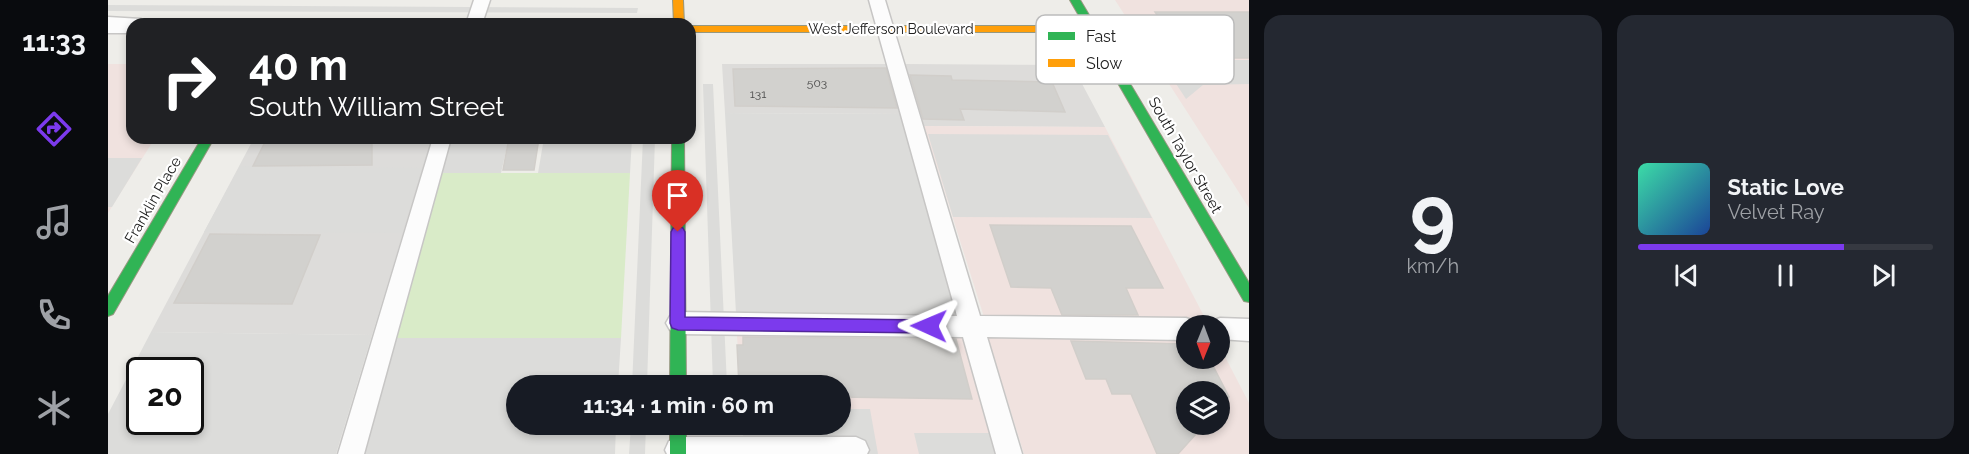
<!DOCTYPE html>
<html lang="en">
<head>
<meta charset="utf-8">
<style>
	:root { --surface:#171b24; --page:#242831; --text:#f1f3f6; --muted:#9ea1a6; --line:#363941; --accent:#7c3aed }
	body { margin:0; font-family:Raleway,sans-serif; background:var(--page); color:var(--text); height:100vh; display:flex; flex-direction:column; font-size:22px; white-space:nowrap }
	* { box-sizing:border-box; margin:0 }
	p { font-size:20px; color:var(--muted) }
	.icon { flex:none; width:33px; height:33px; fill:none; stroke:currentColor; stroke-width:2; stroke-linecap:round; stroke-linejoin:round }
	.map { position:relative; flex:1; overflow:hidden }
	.side { display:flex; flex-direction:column; gap:15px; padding:15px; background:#0d0f14; width:720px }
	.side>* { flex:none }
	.top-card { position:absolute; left:18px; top:18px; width:570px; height:126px; border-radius:18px; box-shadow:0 3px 9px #0003; background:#202124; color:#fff; overflow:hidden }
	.needle { width:39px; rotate:181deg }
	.fabs { position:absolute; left:1068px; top:315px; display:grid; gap:12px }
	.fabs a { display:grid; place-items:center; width:54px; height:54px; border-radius:50%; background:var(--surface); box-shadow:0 3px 9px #0003; font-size:30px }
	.speed { position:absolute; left:18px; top:357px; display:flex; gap:12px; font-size:30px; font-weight:700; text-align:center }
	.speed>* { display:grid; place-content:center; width:78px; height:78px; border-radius:50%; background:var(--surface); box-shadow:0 3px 9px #0003; line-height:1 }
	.speed .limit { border:3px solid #111; border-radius:9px; background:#fff; color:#111 }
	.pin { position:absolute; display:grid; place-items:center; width:51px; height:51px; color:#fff; margin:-62px -26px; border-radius:50% 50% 50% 0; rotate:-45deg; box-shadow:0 0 6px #0007 }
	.pin .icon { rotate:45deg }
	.me { position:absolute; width:66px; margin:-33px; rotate:271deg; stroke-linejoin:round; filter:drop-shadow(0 0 4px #0008) }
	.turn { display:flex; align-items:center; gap:21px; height:126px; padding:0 24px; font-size:27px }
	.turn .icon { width:78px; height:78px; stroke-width:2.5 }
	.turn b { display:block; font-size:42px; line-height:51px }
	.side .card { flex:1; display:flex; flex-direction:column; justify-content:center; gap:9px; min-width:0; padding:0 21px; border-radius:18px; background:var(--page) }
	.side .dial { align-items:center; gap:0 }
	.dial b { font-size:78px; line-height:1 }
	.song { display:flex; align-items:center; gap:18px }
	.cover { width:72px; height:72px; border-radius:9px; background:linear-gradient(135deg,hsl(160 70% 55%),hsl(220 70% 35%)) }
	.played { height:6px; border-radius:3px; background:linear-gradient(90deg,var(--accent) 70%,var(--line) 70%) }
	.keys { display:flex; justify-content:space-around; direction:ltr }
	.side .tiles { flex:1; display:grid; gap:15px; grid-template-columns:repeat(2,1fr) }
	.trip { position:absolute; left:398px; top:375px; width:345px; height:60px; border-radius:30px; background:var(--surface); box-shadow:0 3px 9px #0003; font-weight:700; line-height:60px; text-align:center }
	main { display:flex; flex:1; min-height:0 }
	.menu { display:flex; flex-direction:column; width:108px; justify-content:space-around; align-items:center; background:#090b0e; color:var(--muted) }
	.menu .icon { width:42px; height:42px }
	.menu .on { color:var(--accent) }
	.menu b { font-size:27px; color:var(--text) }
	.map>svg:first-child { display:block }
	.residential { fill:#dddcda }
	.commercial { fill:#f0e2df; fill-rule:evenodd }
	.religious { fill:#dcdcda; fill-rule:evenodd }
	.grass { fill:#d9ebc8 }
	.building { fill:#d2d1ce; stroke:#d1ceca; stroke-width:1.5 }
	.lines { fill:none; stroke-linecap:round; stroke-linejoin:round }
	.lane-casing { stroke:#c7c6c5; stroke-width:3 }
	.street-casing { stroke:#c7c6c5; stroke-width:3 }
	.fast-casing { stroke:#959880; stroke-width:2 }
	.slow-casing { stroke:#959880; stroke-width:2 }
	.lane { fill:#fcfcfc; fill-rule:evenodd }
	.street { fill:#fcfcfc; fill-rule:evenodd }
	.fast { fill:#30b455; fill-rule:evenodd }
	.slow { fill:#ff9f0a; fill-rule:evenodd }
	.route { fill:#7c3aed; stroke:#51269a; stroke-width:1.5 }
	.labels { text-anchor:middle; stroke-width:4.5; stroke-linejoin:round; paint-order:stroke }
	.number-label { font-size:12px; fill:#4c4c4c }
	.far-street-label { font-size:14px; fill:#202020; stroke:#fff }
	.street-label { font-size:15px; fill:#202020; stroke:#fff }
	.key { fill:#fff; stroke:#bcbcbc; stroke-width:1.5 }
	.key-label { font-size:16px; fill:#202020 }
</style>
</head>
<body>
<main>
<nav class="menu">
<b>11:33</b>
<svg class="icon on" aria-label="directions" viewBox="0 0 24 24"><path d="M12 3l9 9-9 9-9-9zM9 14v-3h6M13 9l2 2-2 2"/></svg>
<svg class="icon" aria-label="music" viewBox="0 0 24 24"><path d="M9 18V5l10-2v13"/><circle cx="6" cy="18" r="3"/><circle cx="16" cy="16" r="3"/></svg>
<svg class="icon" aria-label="phone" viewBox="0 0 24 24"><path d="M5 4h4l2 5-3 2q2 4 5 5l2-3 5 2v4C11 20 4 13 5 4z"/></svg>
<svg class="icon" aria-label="climate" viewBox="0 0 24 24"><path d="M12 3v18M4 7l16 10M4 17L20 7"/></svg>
</nav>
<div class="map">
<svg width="1141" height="454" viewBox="0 0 1141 454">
	<rect width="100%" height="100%" fill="#eeede9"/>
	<path class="residential" d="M614 64H781L795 114 617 113Z
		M797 64 964 65 997 127 816 126Z
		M146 138H324L264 335 43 332Z"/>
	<path class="commercial" d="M1007 0H1141V208Z
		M0 64H24V138H47L0 213Z
		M816 126 997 127 1097 318 876 317Z
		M629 336 856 337 889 454H637L634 425 732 424V386L632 385Z
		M880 338 1078 339V358H1112V347L1141 403V454H916ZM1078 392H1112V424H1078Z"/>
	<path class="religious" d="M0 5 530 8 529 13 0 11Z
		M1100 60H1141V84L1095 85 1078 99 1059 70 1083 69Z
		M595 84H605L619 385H605Z
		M617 113 795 114 850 315 628 313Z
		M820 134 1000 135 1044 218 845 217Z
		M342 138H401L393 173H332Z
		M436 138H524L522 173H430Z
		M535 138H547L539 385 524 386Z
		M0 158H34L4 207H0Z
		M132 166 314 168 294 233 96 232Z
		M43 332 264 335 228 454H0V414ZM32 370H82V422H32Z
		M286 338H513L510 385 408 386V424L508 425 507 454H254Z
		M732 409H762L770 454H637L634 425 732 424Z
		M523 425H538L537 454H521Z
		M806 433H883L889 454H811Z"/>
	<path class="grass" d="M332 173H522L513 338H286Z"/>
	<path class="building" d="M1047 12H1141V58H1117L1111 49H1073Z
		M778 68 789 108 627 106 625 69Z
		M802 75 843 76 844 80 944 82 957 112 852 109 856 120 815 119Z
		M159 138H264V165L145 166Z
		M401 138H431L426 170H395Z
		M882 225 1023 226 1055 288H1018L1030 315H954L943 288 903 287Z
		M102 234 212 235 184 304 66 303Z
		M635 337 848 339 864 399 732 397V386H631L629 345H635Z
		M963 341 1077 344 1078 358H1101L1121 397 1112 408V392H1078V424H1097L1070 454H1049L1023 394H1004L998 379H978Z"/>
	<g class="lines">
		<defs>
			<path id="lane" d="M366 0H382L374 24H358Z
				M761 0H777L872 316 1078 318 1086 321 1088 326H1078V340L879 337 914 454H888L855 337 570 334 562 330 558 323 562 316 570 312 849 316Z
				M325 138H343L256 454H230Z
				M1112 318 1141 319V341L1112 339V326H1102L1104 321Z
				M570 437H748L757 441 761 450 759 454H559L557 450 561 441Z"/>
			<path id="street" d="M0 17 33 19 36 24H24V33H0Z"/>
			<path id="fast" d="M962 0H972L1141 283V302L1136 301Z
				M94 138H106L5 314 0 316V296Z
				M564 138H576L578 386H562Z
				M562 424H578V454H562Z"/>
			<path id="slow" d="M565 0H575L576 24H566Z
				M582 26H984L989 29 984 32H582Z"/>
		</defs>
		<use href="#lane" class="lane-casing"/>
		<use href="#street" class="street-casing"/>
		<use href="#fast" class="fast-casing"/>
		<use href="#slow" class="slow-casing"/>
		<use href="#lane" class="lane"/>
		<use href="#street" class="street"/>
		<use href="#fast" class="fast"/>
		<use href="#slow" class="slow"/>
	</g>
	<path class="route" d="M570 226 575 228 577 232V317L821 320 826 322 828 326 826 331 821 333 570 330 564 328 562 323 563 232 565 228Z"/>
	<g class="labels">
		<g class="number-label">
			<text x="709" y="87">503</text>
			<text x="650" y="98">131</text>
		</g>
		<g class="far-street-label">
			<text x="783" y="34">West Jefferson Boulevard</text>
		</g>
		<g class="street-label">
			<text transform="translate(1077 155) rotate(60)" y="5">South Taylor Street</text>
			<text transform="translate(45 200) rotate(-60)" y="5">Franklin Place</text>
		</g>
	</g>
	<rect x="928" y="15" width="198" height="69" rx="9" class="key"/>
	<rect x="940" y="32" width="27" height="8" fill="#30b455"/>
	<rect x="940" y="59" width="27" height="8" fill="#ff9f0a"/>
	<g class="key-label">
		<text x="978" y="42">Fast</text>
		<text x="978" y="69">Slow</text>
	</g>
</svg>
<div class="fabs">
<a><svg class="needle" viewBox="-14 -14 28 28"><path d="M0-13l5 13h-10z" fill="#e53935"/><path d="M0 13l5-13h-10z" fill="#9ea1a6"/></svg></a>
<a><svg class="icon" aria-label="layers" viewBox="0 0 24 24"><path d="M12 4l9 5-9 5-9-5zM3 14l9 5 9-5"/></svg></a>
</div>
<div class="speed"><div class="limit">20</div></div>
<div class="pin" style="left:570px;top:232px;background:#d93025"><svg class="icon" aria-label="arrive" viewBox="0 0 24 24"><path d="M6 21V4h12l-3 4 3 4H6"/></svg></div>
<svg class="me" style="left:821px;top:326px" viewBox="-20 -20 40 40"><path d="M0-17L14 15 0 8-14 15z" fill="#7c3aed" stroke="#fff" stroke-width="4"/></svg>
<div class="trip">11:34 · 1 min · 60 m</div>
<div class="top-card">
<div class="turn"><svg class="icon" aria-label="right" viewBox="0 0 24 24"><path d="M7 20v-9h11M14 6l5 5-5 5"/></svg><div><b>40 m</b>South William Street</div></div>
</div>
</div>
<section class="side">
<div class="tiles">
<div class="card dial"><b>9</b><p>km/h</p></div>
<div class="card">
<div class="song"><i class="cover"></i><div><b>Static Love</b><p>Velvet Ray</p></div></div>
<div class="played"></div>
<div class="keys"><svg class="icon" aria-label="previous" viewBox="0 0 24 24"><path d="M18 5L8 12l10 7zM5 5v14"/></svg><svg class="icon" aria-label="pause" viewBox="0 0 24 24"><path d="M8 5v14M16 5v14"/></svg><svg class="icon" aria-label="next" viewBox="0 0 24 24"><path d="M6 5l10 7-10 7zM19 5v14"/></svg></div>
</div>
</div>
</section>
</main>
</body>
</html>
